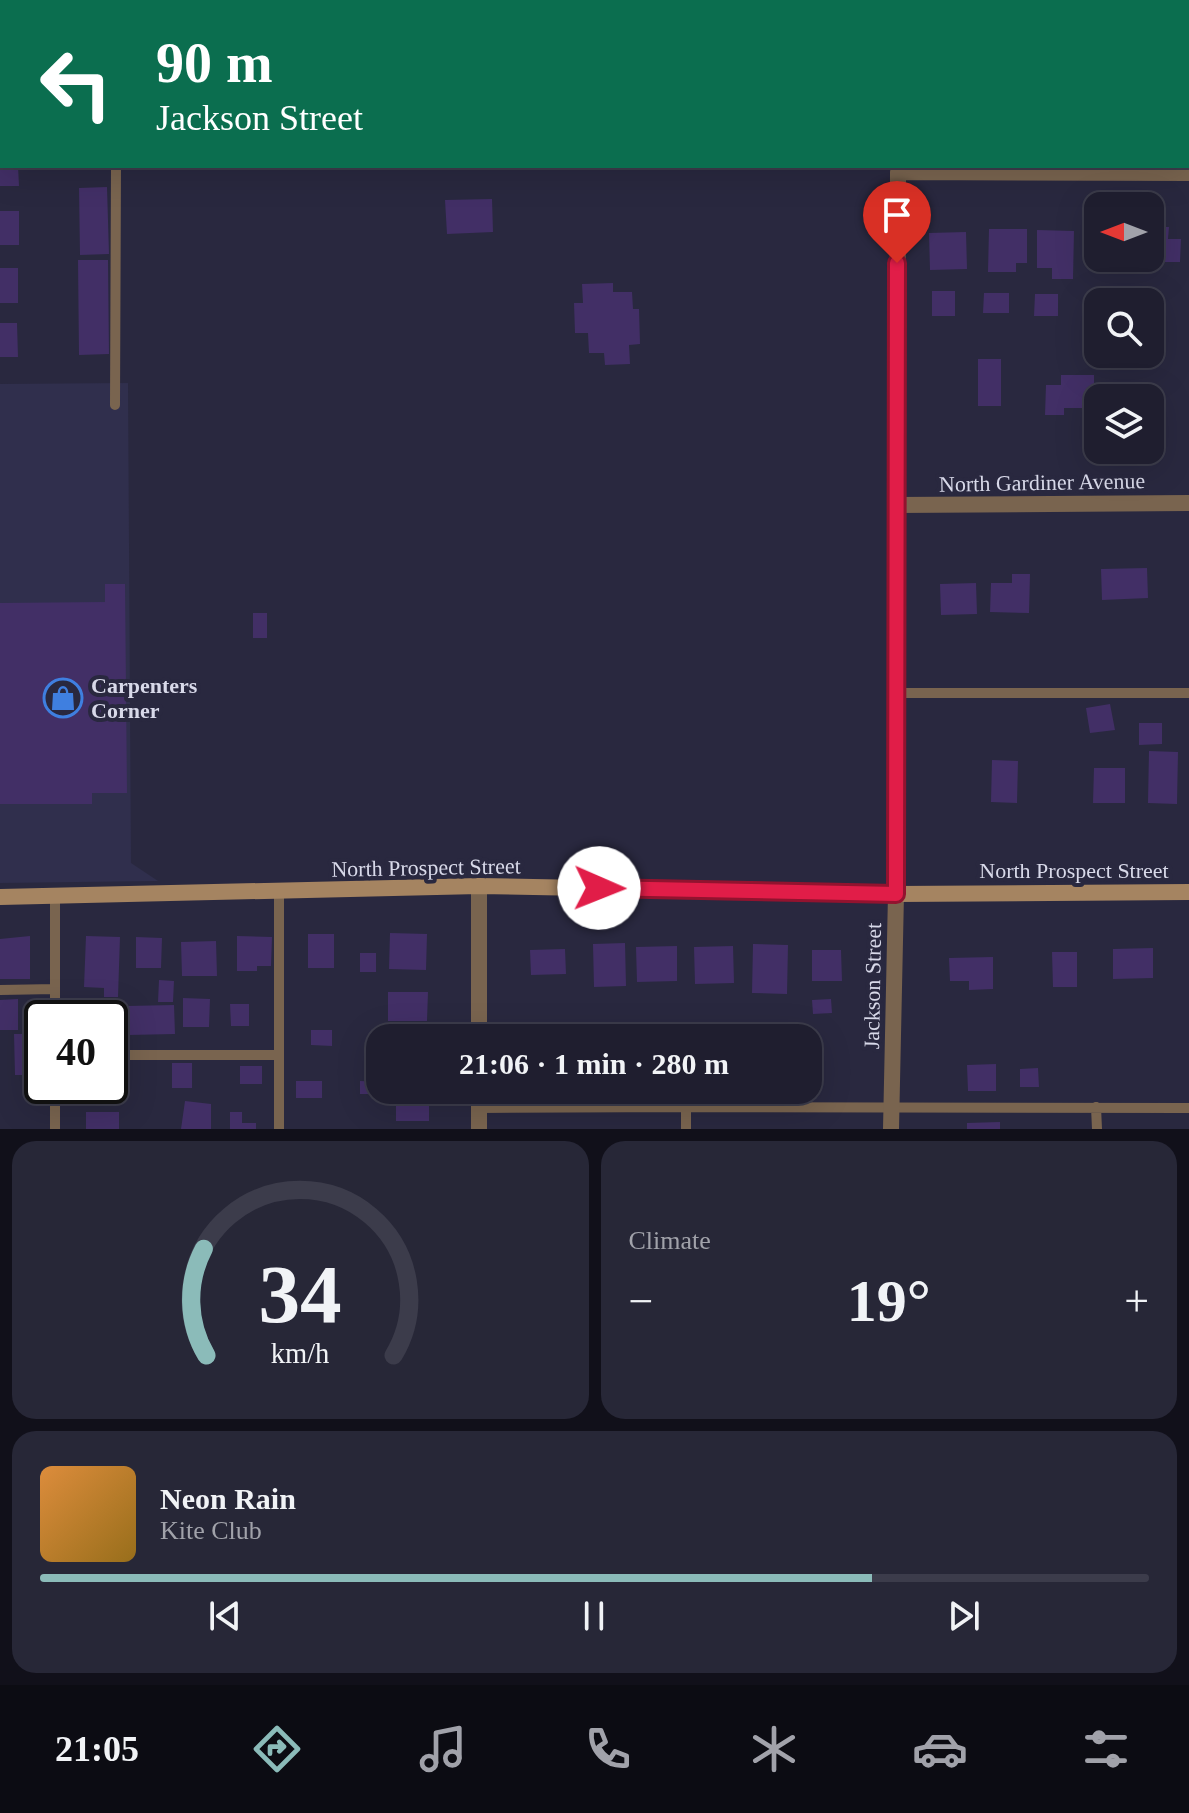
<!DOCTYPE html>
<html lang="en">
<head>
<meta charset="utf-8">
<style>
	:root { --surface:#1f1e2f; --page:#272737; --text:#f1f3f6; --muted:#a1a2aa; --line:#3c3c4b; --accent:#8bbbb9 }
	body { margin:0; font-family:"Times New Roman",serif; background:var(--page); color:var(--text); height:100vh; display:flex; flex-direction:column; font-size:30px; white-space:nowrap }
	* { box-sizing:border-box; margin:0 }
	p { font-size:26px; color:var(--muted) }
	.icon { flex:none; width:44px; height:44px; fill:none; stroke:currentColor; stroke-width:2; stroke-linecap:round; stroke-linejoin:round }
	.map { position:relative; height:1129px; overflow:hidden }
	.sheet { display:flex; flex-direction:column; gap:12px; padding:12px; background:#11101a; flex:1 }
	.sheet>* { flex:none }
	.top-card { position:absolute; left:0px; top:0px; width:1190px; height:168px; box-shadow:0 8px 32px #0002,0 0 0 2px var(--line); background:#0b6e4f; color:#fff; overflow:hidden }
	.needle { width:52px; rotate:270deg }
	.tools { position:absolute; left:1084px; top:192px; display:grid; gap:16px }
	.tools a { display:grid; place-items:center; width:80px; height:80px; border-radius:16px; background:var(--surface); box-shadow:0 8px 32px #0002,0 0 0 2px var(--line); font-size:40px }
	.speed { position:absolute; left:24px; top:1000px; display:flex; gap:16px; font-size:40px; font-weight:700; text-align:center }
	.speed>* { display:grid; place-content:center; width:104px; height:104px; border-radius:50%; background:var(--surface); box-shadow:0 8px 32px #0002,0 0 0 2px var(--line); line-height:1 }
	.speed .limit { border:4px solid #111; border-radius:12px; background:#fff; color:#111 }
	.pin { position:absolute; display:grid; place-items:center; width:68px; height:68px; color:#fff; margin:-82px -34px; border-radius:50% 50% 50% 0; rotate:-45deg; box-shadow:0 0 8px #0007 }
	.pin .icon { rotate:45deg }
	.me { position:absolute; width:88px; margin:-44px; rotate:91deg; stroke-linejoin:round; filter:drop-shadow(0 0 6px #0008) }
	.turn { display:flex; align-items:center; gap:28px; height:168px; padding:0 24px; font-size:36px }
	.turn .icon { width:104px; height:104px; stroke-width:2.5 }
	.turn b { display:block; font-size:56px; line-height:68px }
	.big { font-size:60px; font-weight:600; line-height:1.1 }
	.sheet .widget { flex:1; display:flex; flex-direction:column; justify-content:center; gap:12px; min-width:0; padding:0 28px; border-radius:24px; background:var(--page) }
	.sheet .dial { align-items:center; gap:0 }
	.dial svg { height:208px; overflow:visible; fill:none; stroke:var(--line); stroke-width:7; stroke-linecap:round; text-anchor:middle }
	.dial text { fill:var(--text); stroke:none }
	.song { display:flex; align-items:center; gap:24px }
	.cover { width:96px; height:96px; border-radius:12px; background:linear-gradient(135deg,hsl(30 70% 55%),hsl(40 70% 35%)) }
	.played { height:8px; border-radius:4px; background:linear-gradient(90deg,var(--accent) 75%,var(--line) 75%) }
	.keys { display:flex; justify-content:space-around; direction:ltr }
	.heat { display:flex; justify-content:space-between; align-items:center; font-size:44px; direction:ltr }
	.sheet .tiles { flex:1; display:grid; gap:12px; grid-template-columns:1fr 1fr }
	.widget:last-child { grid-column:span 2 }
	.trip { position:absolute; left:366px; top:1024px; width:456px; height:80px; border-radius:24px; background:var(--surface); box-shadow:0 8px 32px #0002,0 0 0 2px var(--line); font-weight:600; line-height:80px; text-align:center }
	.menu { display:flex; height:128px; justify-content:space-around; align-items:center; background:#0c0c13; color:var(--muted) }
	.menu .icon { width:56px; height:56px }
	.menu .active { color:var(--accent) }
	.menu b { font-size:36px; color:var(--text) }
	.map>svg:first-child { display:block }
	.built { fill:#302f4d }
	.building { fill:#422f66 }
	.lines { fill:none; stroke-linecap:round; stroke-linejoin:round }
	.lane { stroke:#79644f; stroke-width:10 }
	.street { stroke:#79644f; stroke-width:16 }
	.secondary { stroke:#a58461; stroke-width:16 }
	.route-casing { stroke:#92132f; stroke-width:20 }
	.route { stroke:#e11d48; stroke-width:14 }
	.labels { text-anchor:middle; stroke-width:8; stroke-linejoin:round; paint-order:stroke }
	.street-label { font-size:22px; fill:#d8d9e9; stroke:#29283f }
	.poi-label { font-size:22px; font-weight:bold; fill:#d8d9e9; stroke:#29283f; text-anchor:start }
</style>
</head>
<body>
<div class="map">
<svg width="1189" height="1129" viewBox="0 0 1189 1129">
	<rect width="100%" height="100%" fill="#29283f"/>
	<path class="built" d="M128 383 131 863 158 881 0 883V384Z"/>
	<path class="building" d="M0 166H18L19 186H0Z
		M107 187 109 254 80 255 79 188Z
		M492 199 493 232 447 234 445 200Z
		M0 211H19V245H0Z
		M1150 227H1169L1168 239H1181L1180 262H1146L1150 258Z
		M989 229H1027V263H1016V272H988Z
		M1037 230 1074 231 1073 279H1052V268H1037Z
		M966 232 967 269 930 270 929 233Z
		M78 260H108L109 354 79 355Z
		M0 268H18V303H0Z
		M613 283V292H632L633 309H639L640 344 629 345 630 364 605 365 604 353H589L588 333H575L574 303H583L582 284Z
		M932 291H955V316H932Z
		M984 293H1009V313H983Z
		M1035 294H1058V316H1034Z
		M0 323H17L18 357H0Z
		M978 359H1001V406H978Z
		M1061 375H1094V384H1112V398H1098V408H1064V415H1045L1046 385H1061Z
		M1147 568 1148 598 1102 600 1101 569Z
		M1012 574H1030L1029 613 990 612 991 583H1012Z
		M976 583 977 614 941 615 940 584Z
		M105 584H125L127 793H92V804H0V603L105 602Z
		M253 613H267V638H253Z
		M1110 704 1115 730 1090 733 1086 708Z
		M1139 723H1162V744L1139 745Z
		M1149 751 1178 752 1177 804 1148 803Z
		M992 760 1018 761 1017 803 991 802Z
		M1094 768H1125V803H1093Z
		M390 933 427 934 426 970 389 969Z
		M308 934H334V968H308Z
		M30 936V979H0V939Z
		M86 936 120 937 118 997H104V988L84 987Z
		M237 936 272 937 271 966H257V971H237Z
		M136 937 162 938 161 968H136Z
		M216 941 217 976H182L181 942Z
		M625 943 626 986 594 987 593 944Z
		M753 944 788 945 787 994 752 993Z
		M677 946V981L637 982 636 947Z
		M733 946 734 983 695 984 694 947Z
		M1153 948V978L1113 979V949Z
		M565 949 566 974 531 975 530 950Z
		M812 950H841L842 981H812Z
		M1052 952H1077V987H1053Z
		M360 953H376V972H360Z
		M993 957V989L969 990V981H950L949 958Z
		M159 980 174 981 173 1002H158Z
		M388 992H428L427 1021H388Z
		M183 998 210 999 209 1027H183Z
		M18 999V1030H0V1000Z
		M831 999 832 1013 813 1014 812 1000Z
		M230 1004H249V1026H231Z
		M174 1005 175 1034 128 1035 127 1006Z
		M311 1030H332V1046L311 1045Z
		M389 1030 426 1031V1038H388Z
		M14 1034H39L40 1075H15Z
		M172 1063H192V1088H172Z
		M996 1064V1091H968L967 1065Z
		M240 1066H262V1084H240Z
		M1038 1068 1039 1087H1020V1069Z
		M296 1081H322V1098H296Z
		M360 1081 380 1082 381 1094H360Z
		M88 1086H109V1095H88Z
		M630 1090H653V1098H630Z
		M396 1094H429V1121H396Z
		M185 1101 211 1104V1129H181Z
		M86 1112H119V1129H86Z
		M230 1112H242V1123H256V1129H230Z
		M1000 1122V1129H967V1123Z"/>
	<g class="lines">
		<path class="lane" d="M1188 16H1189
			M0 29H2
			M115 405 116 166
			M894 693H1189
			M55 896V1018
			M0 990 55 989
			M110 1055H279
			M55 1086V1129
			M686 1107 1189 1108
			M1096 1107 1097 1129
			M479 1108 686 1107V1129
			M279 1129V891"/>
		<path class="street" d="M896 505 1189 503
			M479 886V1038
			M479 1090V1129
			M891 1129 896 894 898 172 1189 173"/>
		<path class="secondary" d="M0 897 479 886 896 894 1189 892"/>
	</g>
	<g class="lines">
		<defs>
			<path id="route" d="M599 888 896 894 897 263"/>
		</defs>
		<use href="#route" class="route-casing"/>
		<use href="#route" class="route"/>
	</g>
	<defs>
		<symbol id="shop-ring" viewBox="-11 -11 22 22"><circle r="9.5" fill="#29283f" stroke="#3f7fe0" stroke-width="1.5"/><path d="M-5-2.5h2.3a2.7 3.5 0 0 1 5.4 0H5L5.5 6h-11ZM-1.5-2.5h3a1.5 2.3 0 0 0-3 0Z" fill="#3f7fe0"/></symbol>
	</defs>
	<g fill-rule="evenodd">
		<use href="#shop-ring" x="41" y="676" width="44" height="44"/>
	</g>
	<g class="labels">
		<g class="street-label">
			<text transform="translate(1042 482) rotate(-1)" y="8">North Gardiner Avenue</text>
			<text transform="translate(426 867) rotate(-1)" y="8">North Prospect Street</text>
			<text x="1074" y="878">North Prospect Street</text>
			<text transform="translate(872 986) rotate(-89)" y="8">Jackson Street</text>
		</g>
		<g class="poi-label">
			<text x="91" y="693">Carpenters<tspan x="91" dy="25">Corner</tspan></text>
		</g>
	</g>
</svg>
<div class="tools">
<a><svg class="needle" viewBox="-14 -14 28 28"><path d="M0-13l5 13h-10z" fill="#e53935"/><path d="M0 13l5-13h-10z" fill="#a1a2aa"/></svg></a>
<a><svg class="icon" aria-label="search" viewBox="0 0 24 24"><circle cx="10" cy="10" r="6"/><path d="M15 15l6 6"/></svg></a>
<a><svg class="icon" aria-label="layers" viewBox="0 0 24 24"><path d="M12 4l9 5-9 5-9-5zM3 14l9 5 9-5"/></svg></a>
</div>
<div class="speed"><div class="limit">40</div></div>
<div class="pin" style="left:897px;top:263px;background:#d93025"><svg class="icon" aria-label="arrive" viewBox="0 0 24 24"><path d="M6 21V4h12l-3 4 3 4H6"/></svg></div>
<svg class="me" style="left:599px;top:888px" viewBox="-20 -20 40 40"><circle r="19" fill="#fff"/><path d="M0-13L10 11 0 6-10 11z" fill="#e11d48"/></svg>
<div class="trip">21:06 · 1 min · 280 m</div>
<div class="top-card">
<div class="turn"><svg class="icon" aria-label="left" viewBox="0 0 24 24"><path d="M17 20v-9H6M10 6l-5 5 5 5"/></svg><div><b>90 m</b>Jackson Street</div></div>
</div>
</div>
<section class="sheet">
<div class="tiles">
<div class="widget dial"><svg viewBox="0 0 100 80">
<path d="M14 69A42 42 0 1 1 86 69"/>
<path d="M14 69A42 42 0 0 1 13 28" stroke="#8bbbb9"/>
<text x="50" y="56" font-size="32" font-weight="700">34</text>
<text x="50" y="72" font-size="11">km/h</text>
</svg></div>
<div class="widget"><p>Climate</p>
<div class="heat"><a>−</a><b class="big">19°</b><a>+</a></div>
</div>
<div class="widget">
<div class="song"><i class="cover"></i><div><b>Neon Rain</b><p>Kite Club</p></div></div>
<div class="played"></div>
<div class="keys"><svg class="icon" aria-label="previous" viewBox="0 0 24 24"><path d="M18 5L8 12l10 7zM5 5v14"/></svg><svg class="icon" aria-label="pause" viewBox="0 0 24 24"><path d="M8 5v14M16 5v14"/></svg><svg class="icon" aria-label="next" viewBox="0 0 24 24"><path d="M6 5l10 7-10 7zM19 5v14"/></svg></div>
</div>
</div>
</section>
<nav class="menu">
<b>21:05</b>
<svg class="icon active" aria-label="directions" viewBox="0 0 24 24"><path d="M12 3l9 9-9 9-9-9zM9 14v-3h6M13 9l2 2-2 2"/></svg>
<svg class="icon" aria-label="music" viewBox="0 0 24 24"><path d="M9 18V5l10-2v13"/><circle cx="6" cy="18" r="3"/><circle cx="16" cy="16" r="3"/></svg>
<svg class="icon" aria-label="phone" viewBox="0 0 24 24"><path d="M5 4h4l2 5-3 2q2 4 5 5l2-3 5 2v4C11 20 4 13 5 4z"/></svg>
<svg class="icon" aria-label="climate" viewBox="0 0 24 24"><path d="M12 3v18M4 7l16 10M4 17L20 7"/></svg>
<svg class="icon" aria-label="car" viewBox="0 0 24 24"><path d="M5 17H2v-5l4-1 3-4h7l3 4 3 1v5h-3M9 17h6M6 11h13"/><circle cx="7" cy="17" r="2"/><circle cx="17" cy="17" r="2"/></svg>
<svg class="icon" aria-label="filters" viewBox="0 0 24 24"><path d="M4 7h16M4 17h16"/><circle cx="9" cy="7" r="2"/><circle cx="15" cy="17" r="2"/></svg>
</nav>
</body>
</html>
